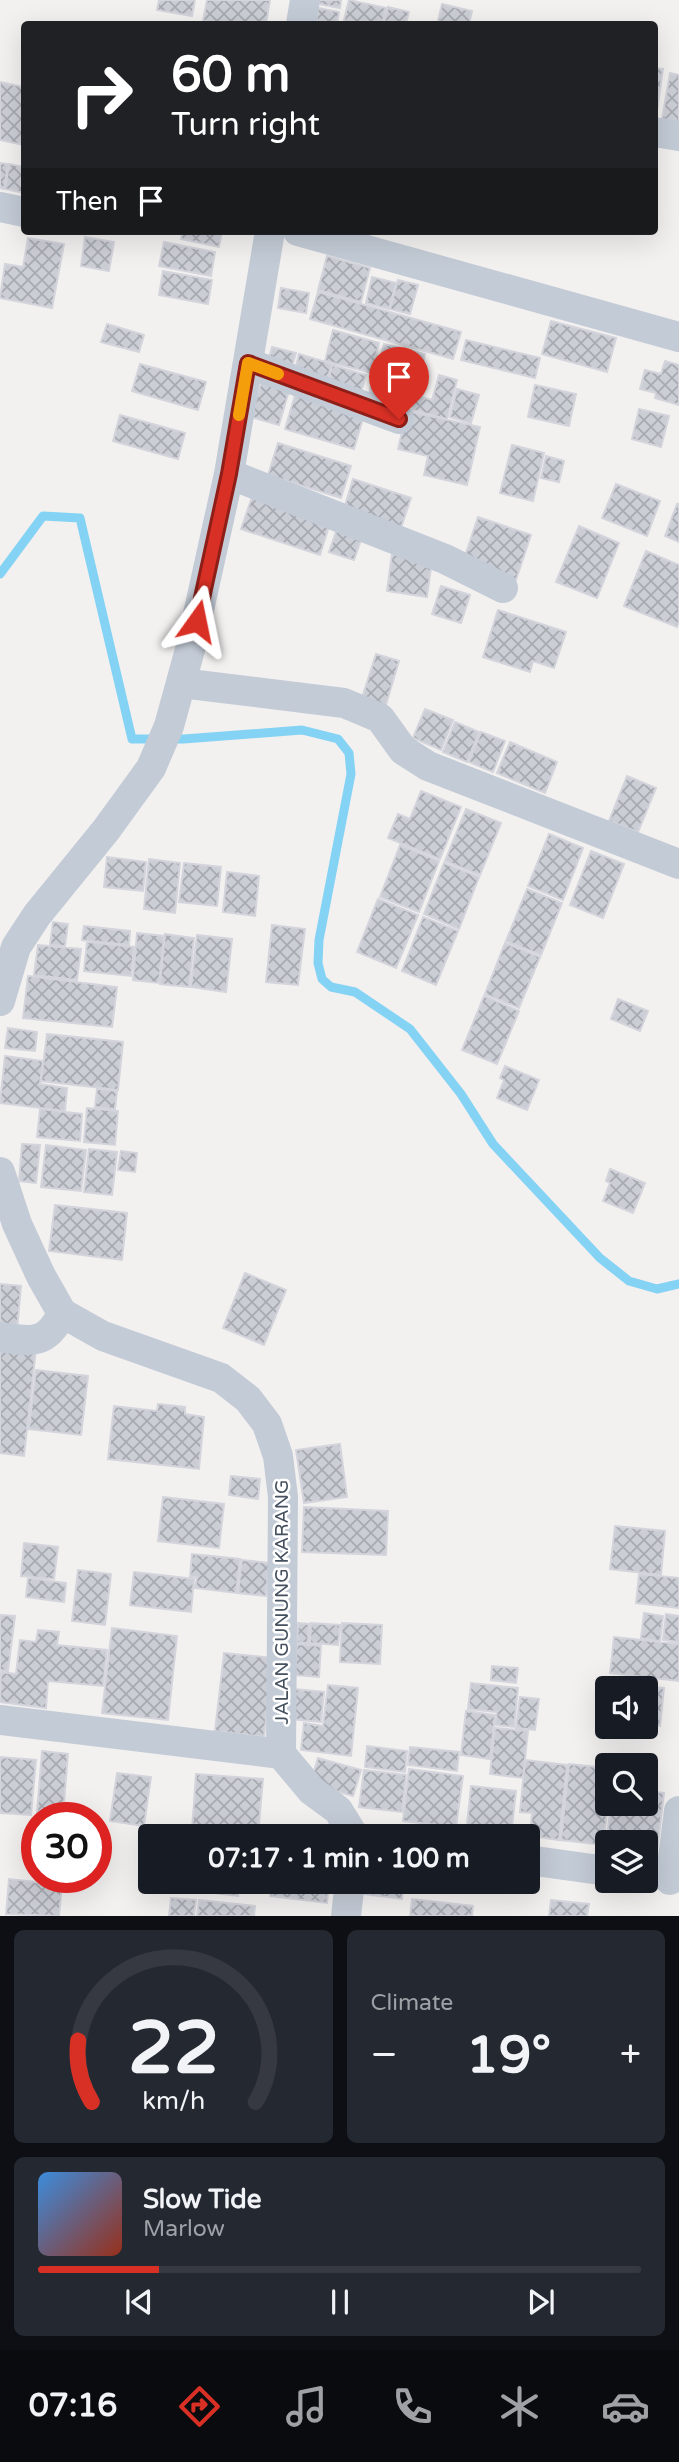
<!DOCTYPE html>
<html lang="en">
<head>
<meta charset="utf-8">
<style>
	:root { --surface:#171b24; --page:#242831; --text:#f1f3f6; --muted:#9ea1a6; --line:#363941; --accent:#d93025 }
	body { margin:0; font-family:"Varela Round",sans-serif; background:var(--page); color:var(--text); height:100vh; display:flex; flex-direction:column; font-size:26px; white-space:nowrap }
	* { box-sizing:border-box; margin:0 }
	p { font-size:23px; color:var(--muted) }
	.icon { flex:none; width:38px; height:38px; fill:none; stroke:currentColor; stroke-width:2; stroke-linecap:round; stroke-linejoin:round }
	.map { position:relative; height:1916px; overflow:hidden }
	.sheet { display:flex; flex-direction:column; gap:14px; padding:14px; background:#0d0f14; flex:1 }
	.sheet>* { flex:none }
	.top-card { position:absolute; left:21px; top:21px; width:637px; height:214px; border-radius:7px; box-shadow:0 7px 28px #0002; background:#202124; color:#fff; overflow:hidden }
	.fabs { position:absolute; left:595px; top:1676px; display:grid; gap:14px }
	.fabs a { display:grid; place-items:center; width:63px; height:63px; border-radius:7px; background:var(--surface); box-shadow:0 7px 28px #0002; font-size:35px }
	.speed { position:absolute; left:21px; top:1802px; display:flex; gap:14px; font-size:35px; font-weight:700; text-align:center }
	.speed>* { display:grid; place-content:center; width:91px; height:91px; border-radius:50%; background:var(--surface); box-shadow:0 7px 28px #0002; line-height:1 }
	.speed .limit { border:10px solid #d22; background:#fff; color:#111 }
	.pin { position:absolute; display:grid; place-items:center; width:60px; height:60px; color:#fff; margin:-72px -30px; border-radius:50% 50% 50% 0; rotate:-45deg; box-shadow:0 0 7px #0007 }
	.pin .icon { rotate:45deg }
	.me { position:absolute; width:77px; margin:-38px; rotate:12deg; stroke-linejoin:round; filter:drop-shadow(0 0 5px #0008) }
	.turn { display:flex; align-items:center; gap:24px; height:147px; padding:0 35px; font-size:32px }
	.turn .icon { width:91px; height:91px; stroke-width:2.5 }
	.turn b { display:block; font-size:49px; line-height:60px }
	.then { display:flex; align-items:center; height:66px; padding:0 35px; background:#0003; gap:14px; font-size:26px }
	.big { font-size:52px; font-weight:700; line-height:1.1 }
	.sheet .widget { flex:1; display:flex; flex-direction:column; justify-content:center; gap:10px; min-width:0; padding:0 24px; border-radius:10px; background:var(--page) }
	.sheet .dial { align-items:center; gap:0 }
	.dial svg { height:182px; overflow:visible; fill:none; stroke:var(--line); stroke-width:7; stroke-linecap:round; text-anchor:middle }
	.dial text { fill:var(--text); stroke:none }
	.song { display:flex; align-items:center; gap:21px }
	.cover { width:84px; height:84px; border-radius:10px; background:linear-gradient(135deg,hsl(210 70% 55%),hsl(10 70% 35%)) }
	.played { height:7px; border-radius:4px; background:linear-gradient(90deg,var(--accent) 20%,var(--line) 20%) }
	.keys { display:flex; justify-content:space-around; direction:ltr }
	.heat { display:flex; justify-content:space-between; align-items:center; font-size:38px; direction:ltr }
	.sheet .tiles { flex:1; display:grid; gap:14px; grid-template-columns:1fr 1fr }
	.widget:last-child { grid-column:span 2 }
	.trip { position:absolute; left:138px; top:1824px; width:402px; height:70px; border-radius:7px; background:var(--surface); box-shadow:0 7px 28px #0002; font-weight:700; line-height:70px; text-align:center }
	.tab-bar { display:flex; height:112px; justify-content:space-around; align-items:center; background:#090b0e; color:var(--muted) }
	.tab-bar .icon { width:49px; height:49px }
	.tab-bar .current { color:var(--accent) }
	.tab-bar b { font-size:32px; color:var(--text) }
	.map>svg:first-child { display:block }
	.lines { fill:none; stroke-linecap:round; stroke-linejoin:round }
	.stream { stroke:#84d3f4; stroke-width:9 }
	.building { fill:url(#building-cross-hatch); stroke:#d4d5dc; stroke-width:2 }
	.minor { stroke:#c3cbd6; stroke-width:30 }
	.route-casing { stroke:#8d1f18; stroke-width:18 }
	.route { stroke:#d93025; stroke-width:12 }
	.slow { stroke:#f59e0b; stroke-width:12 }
	.labels { text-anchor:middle; stroke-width:5; stroke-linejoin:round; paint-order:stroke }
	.street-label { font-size:19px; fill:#465160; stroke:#fff }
</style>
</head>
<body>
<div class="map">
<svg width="679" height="1916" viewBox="0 0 679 1916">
	<defs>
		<pattern id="building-cross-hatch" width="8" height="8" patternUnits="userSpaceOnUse" patternTransform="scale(1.75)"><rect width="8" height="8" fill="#ccced6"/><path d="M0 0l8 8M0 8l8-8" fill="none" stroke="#a7aab1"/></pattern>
	</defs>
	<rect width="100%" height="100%" fill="#f3f0f0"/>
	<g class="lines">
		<path class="stream" d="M0 574 43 516 80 518 132 739H184L302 730 338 739 349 753 351 774 319 940 318 963 322 979 331 987 355 992 410 1029 461 1094 493 1144 600 1258 629 1281 657 1289 679 1284"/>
	</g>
	<path class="building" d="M159 0H195L192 16 157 10Z
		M207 0H270L266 24H221L203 21Z
		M320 0H341L340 8 319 4Z
		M349 0 386 8 382 24H343Z
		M442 4 472 11 469 24H453L438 21Z
		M388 7 409 12 406 24H384Z
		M318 8 339 12 337 24H316Z
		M654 68 663 69 656 118H654Z
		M670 73 679 75V122L662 119Z
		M0 82 24 87V145L0 140Z
		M0 163 8 164 4 189 0 188Z
		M9 164 24 167V193L5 189Z
		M183 231H222L219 247 181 239Z
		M85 237 114 242 109 271 81 266Z
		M28 238 64 244 52 308 0 298 5 264 23 267Z
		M164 242 215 252 211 276 159 266Z
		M327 256 370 268 361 302 318 290Z
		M163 271 212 280 208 304 159 295Z
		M372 277 396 283 389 309 366 303Z
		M398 280 418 285 410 314 390 309Z
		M281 288 309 293 306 313 278 308Z
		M318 292 461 332 453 359 310 319Z
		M551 321 616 338 607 372 542 354Z
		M107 324 144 335 139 352 101 342Z
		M333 330 379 343 372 373 325 361Z
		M466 340 540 358 535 378 461 360Z
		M384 344 425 354 417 389 375 379Z
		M272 347 296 353 291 370 268 363Z
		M299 354 332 364 326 383 294 374Z
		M665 361 679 365V405L655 398 656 393 640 389 645 370 661 374Z
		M140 364 206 382 198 410 132 391Z
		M332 365 366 375 361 393 328 383Z
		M439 375 457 380 447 419 412 410 416 395 432 400Z
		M263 376 291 384 279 425 251 417Z
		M372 382 410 392 405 409 368 399Z
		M535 385 576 394 569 426 528 417Z
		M457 389 479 395 471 423 450 417Z
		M295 395 364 415 354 449 285 429Z
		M639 409 669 416 661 447 632 439Z
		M407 411 480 427 467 485 424 475 428 456 398 449Z
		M120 415 185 433 178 459 113 441Z
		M278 443 351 466 341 498 268 475Z
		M512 445 544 453 533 501 500 493Z
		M546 456 564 461 559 482 541 478Z
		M353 479 411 498 400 531 343 512Z
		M616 484 660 501 647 536 602 518Z
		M252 497 330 523 320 555 241 529Z
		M677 504H679V542L665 536Z
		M478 517 531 535 516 580 463 562Z
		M579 526 619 543 597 598 556 582Z
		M337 529 362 537 354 560 329 552Z
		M646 551 679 565V621L677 627 624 606Z
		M392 554 432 560 427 597 387 591Z
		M441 586 470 595 461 623 432 614Z
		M498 610 566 632 554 668 533 661 530 672 483 657Z
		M376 654 399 661 385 708 361 701Z
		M425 709 453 720 441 750 413 738Z
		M455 722 479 732 467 762 443 752Z
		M481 732 505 741 493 772 469 762Z
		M510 742 557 762 545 793 497 773Z
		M627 776 656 788 638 832 609 821Z
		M421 791 461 807 440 859 388 838 398 814 410 819Z
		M466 809 501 823 480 875 445 861Z
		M549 834 583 848 563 900 528 886Z
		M400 845 439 861 419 912 380 897Z
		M591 851 624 864 603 918 570 905Z
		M107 857 146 862 143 891 104 887Z
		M149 859 180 863 175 913 144 909Z
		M184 863 221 867 217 906 179 902Z
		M444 863 479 877 459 929 424 914Z
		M227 872 259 876 255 916 223 912Z
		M527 889 562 903 541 955 506 941Z
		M378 899 418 915 396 968 357 952Z
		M423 917 458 931 436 985 402 971Z
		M53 922 68 924 65 946 50 945Z
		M272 925 305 929 298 985 266 982Z
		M84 926 130 931 129 945 82 940Z
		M137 933 164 936 159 983 133 980Z
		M165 934 194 938 189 987 160 984Z
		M197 935 232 939 226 992 191 987Z
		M87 942 134 947 131 976 84 971Z
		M505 943 540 957 519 1008 485 994Z
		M38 945 81 949 77 980 34 975Z
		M28 976 117 987 112 1027 23 1018Z
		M484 996 519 1011 497 1064 462 1050Z
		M618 999 648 1011 640 1031 611 1019Z
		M8 1028 37 1032 35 1051 5 1048Z
		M47 1034 123 1042 118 1090 41 1081Z
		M5 1056 43 1061 40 1084 67 1088 65 1111 0 1103Z
		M505 1066 539 1080 527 1110 497 1098 504 1080 500 1078Z
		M97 1089 117 1091 115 1109 95 1107Z
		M87 1108 118 1111 115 1145 84 1142Z
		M40 1109 82 1114 80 1141 37 1137Z
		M22 1144 40 1145 36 1183 19 1181Z
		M46 1145 86 1150 81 1191 41 1187Z
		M89 1149 117 1152 112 1195 84 1192Z
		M121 1151 137 1153 135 1172 118 1170Z
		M610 1169 645 1183 633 1213 603 1201 610 1183 606 1181Z
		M55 1205 127 1213 122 1260 49 1251Z
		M245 1273 286 1290 264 1345 223 1328Z
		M0 1284 21 1286 17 1330 0 1328Z
		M0 1345 36 1349 24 1456 0 1453Z
		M36 1370 88 1376 81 1435 29 1429Z
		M158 1404 185 1407V1414L204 1417 199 1469 108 1459 114 1406 157 1411Z
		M340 1444 347 1497 304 1503 296 1450Z
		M231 1476 260 1479 258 1499 229 1495Z
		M163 1497 224 1504 219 1548 158 1541Z
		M304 1507 388 1511 386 1555 302 1552Z
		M615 1526 665 1531 661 1575 610 1569Z
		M24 1543 58 1547 54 1579 21 1576Z
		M192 1554 240 1559 236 1593 195 1588 197 1577H190Z
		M242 1560 269 1563 266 1596 238 1593Z
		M78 1570 111 1574 105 1625 72 1621Z
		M134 1572 194 1579 191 1612 130 1605Z
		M639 1574 679 1578V1608L636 1603Z
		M28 1578 66 1583 64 1602 26 1597Z
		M644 1613 663 1616 660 1641 641 1638Z
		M666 1614 679 1616V1642L663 1640Z
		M0 1615 15 1616 8 1671 0 1670Z
		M298 1623 309 1624 308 1643H297Z
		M311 1623 340 1625 338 1645 310 1643Z
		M342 1623 382 1625 380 1664 340 1662Z
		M112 1628 177 1636 168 1720 102 1713Z
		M38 1630 59 1632 57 1645 107 1650 103 1686 48 1681 46 1708 0 1702 1 1672 16 1674 20 1640 36 1642Z
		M614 1637 679 1644V1681L610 1673Z
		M297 1644 321 1646 319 1677 295 1675Z
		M224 1653 273 1658 264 1737 215 1731Z
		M492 1666 518 1668 516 1683 491 1680Z
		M471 1683 518 1688 514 1727 495 1725 497 1712 468 1709Z
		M613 1683 664 1688 660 1726 646 1724V1689H613Z
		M328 1685 358 1688 351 1756 301 1750 304 1723 323 1726Z
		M294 1689 324 1692 321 1722 291 1719Z
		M520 1697 539 1699 535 1730 516 1728Z
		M466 1711 495 1715 490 1759 461 1755Z
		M495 1728 528 1731 523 1778 490 1774Z
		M367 1746 407 1751 405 1772 365 1767Z
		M410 1747 459 1752 457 1771 408 1765Z
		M42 1751 68 1754 63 1815 37 1813Z
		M0 1757 36 1760 31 1815 0 1813Z
		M318 1758 361 1770 353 1796 310 1784Z
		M525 1760 567 1765 559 1840 530 1836 532 1813 520 1812Z
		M569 1764 607 1768 608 1804 603 1845 561 1840Z
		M409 1769 463 1776 456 1827 403 1821Z
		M364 1770 406 1775 402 1812 359 1807Z
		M117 1773 151 1777 144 1826 110 1821Z
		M196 1774 263 1779 258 1836 192 1830Z
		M471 1786 516 1791 511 1836 466 1834Z
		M646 1791 664 1793 657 1851 646 1849V1843H607L606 1845 611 1804H646Z
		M9 1879 62 1885 59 1916 6 1914Z
		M189 1881H239L238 1896 188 1890Z
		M271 1881H329L327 1903 270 1896Z
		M363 1881H404L402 1899 362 1894Z
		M171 1898 196 1900 194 1916H169Z
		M412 1899 473 1906 472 1916H410Z
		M199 1900 255 1906 254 1916H197Z
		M551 1900 589 1904 587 1916H549Z"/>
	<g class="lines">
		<path class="minor" d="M301 24 305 0
			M654 132 679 136
			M0 207 24 212
			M298 231 679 337
			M248 363 399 419
			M229 474 445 559 503 588
			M181 683 344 703 380 718 403 750 428 766 679 864
			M0 1001 16 947 37 915 106 830 151 768 169 726 191 646 229 474 270 231
			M0 1172 17 1224 41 1276 62 1313 103 1336 221 1378 248 1399 267 1424 278 1456 283 1497 281 1754
			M0 1337C32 1342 47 1345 62 1313
			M0 1720 281 1754 312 1791 338 1810 354 1836
			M528 1860 607 1871
			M670 1880 679 1811
			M346 1916 350 1881"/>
	</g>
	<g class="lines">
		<defs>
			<path id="route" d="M197 621 229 474 248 363 399 419"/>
		</defs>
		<use href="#route" class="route-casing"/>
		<use href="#route" class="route"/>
		<path class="slow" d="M239 415 248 363 278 374"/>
	</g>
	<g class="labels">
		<g class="street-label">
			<text transform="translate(281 1602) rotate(-90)" y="7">JALAN GUNUNG KARANG</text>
		</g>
	</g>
</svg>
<div class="fabs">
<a><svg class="icon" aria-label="sound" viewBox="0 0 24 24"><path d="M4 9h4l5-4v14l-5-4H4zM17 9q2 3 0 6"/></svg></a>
<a><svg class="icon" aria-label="search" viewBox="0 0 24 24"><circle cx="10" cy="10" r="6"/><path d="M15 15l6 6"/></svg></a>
<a><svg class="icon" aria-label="layers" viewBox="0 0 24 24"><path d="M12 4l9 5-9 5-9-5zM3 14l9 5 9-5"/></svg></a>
</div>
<div class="speed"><div class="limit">30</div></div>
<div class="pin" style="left:399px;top:419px;background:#d93025"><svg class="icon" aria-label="arrive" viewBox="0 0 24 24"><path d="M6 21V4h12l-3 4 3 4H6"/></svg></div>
<svg class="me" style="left:197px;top:621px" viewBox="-20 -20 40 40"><path d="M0-17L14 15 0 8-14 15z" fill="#d93025" stroke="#fff" stroke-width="4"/></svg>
<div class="trip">07:17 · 1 min · 100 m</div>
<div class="top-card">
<div class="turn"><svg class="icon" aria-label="right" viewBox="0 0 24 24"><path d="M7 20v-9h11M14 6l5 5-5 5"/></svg><div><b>60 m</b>Turn right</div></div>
<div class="then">Then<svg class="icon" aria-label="arrive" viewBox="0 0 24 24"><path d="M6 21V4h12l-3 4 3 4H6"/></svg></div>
</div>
</div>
<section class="sheet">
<div class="tiles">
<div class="widget dial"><svg viewBox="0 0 100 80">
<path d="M14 69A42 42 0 1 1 86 69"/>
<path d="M14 69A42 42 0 0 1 8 42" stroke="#d93025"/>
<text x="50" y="56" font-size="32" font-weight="700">22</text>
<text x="50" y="72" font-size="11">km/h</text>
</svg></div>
<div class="widget"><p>Climate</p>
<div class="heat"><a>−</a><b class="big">19°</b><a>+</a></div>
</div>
<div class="widget">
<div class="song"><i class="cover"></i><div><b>Slow Tide</b><p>Marlow</p></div></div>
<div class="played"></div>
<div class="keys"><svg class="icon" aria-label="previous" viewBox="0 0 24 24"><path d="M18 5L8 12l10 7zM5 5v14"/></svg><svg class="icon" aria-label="pause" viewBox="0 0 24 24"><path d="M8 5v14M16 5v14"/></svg><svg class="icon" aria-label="next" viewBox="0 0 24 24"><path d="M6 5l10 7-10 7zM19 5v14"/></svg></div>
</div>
</div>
</section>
<nav class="tab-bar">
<b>07:16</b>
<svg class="icon current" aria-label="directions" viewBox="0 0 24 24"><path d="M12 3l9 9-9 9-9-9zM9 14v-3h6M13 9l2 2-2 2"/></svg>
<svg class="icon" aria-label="music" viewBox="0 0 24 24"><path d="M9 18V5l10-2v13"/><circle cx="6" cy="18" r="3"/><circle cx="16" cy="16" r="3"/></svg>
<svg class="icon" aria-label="phone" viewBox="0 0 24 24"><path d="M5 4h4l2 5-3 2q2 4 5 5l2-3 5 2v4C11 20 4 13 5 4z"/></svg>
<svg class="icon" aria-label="climate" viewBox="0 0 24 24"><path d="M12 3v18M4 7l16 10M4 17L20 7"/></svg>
<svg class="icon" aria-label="car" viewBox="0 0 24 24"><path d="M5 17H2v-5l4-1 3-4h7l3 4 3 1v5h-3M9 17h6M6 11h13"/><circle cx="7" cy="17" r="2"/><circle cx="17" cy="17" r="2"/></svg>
</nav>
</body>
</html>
